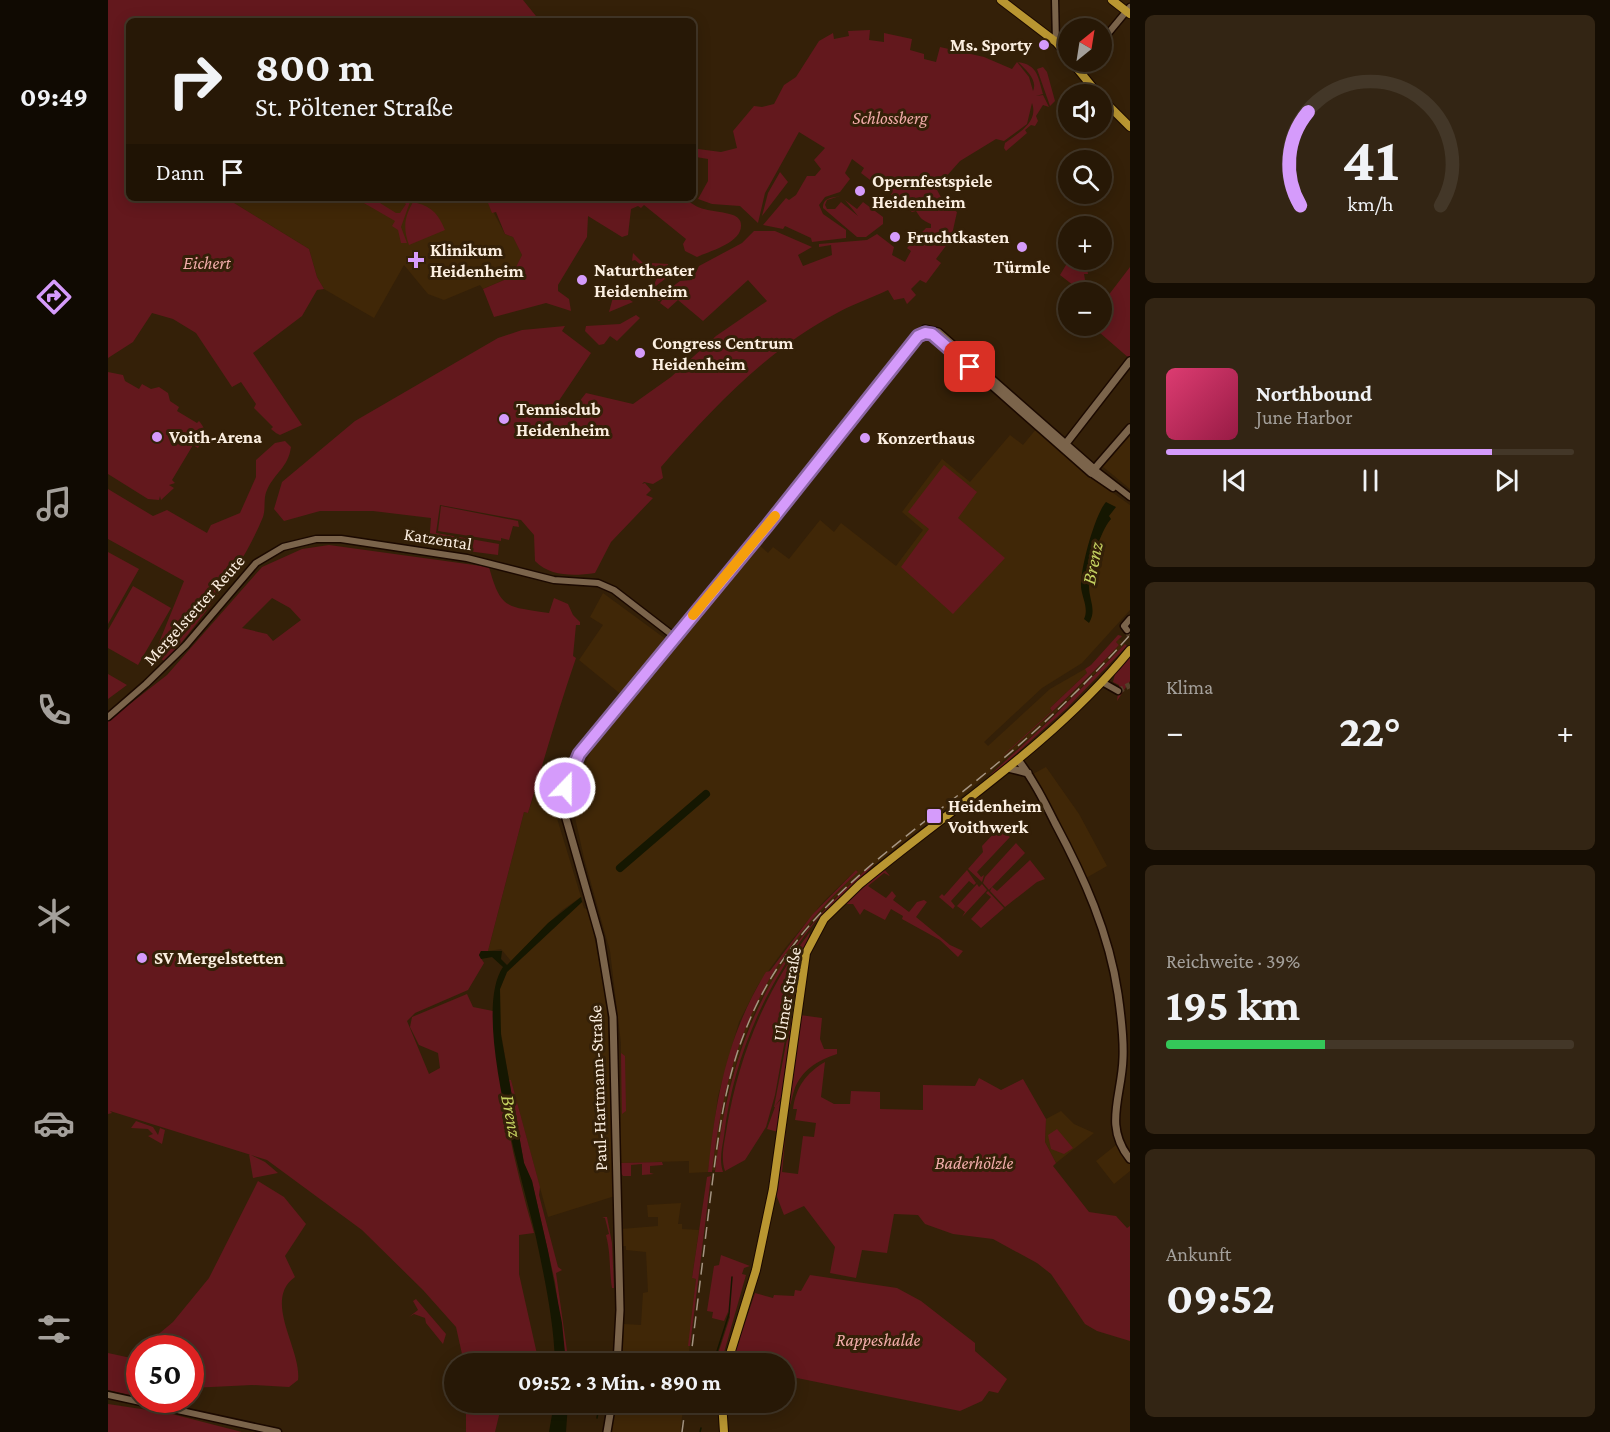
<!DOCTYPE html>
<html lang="de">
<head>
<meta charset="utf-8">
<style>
	:root { --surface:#271806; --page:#332514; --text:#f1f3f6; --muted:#a4a09b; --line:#433728; --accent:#d59bfb }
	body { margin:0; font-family:"Crimson Pro",serif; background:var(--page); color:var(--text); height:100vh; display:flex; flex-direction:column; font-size:22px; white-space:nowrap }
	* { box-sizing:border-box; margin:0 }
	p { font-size:20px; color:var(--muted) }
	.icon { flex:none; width:33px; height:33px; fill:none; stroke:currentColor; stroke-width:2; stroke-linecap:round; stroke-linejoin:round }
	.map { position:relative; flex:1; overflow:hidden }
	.sheet { display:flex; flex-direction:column; gap:15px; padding:15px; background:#150d03; width:480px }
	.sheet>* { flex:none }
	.hud { position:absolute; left:18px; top:18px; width:570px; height:183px; border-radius:9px; box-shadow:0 3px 15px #0003,0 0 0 2px var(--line); background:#271806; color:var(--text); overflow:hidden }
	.needle { width:39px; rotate:30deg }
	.tools { position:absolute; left:950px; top:18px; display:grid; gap:12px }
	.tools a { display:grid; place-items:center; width:54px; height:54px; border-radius:50%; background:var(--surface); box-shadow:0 3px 15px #0003,0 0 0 2px var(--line); font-size:30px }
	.speed { position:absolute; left:18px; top:1335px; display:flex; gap:12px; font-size:30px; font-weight:700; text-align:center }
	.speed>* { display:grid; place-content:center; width:78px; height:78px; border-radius:50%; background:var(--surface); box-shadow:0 3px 15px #0003,0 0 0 2px var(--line); line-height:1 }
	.speed .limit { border:9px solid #d22; background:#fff; color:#111 }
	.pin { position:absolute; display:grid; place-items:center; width:51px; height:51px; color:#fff; margin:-26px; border-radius:12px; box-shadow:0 3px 9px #0006 }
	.me { position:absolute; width:66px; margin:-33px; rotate:22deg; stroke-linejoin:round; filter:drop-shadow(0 0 4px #0008) }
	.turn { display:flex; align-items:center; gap:21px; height:126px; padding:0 30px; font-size:27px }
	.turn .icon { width:78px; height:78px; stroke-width:2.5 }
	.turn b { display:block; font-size:42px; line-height:51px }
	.then { display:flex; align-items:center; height:57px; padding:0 30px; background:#0003; gap:12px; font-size:22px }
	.big { font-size:45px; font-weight:700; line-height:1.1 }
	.sheet .card { flex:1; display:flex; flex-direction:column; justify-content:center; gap:9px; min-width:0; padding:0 21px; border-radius:9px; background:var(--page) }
	.sheet .dial { align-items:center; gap:0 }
	.dial svg { height:156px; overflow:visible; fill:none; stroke:var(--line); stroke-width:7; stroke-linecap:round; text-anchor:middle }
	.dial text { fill:var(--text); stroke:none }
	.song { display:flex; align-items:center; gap:18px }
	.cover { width:72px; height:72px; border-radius:9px; background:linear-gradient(135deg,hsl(340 70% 55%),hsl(340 70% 35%)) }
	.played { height:6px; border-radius:3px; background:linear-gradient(90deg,var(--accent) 80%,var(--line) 80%) }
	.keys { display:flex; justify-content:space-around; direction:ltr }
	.heat { display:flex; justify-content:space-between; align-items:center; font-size:33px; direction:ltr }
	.charge { height:9px; border-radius:4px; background:linear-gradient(90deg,#34c759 39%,var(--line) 0) }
	.trip { position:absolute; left:336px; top:1353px; width:351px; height:60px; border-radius:30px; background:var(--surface); box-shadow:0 3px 15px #0003,0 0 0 2px var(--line); font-weight:700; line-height:60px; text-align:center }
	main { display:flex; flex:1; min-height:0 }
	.tabs { display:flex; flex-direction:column; width:108px; justify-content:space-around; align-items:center; background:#100a02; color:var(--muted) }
	.tabs .icon { width:42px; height:42px }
	.tabs .on { color:var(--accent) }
	.tabs b { font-size:27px; color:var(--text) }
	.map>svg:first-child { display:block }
	.built { fill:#402707 }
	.green { fill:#63181d; fill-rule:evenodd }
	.water { fill:#151701 }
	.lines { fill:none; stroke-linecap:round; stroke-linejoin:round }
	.stream { stroke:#151701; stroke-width:1.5 }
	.river { stroke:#151701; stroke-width:8 }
	.tertiary-tunnel { stroke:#523f28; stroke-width:6; stroke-dasharray:6 3; stroke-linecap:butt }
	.tertiary-casing { stroke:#1b0900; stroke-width:9 }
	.secondary-casing { stroke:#1b0900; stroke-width:10 }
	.primary-casing { stroke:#1b0900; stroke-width:10 }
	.tertiary { stroke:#7b644b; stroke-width:6 }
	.secondary { stroke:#7b644b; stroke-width:7 }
	.primary { stroke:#b99631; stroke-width:8 }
	.rail { stroke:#a59583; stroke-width:1.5; stroke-dasharray:12 6; stroke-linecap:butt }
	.route-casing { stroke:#8a65a3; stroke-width:15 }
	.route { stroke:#d59bfb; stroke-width:10 }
	.slow { stroke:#f59e0b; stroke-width:10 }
	.poi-dot { fill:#d59bfb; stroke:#342008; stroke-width:2 }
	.labels { text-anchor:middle; stroke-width:6; stroke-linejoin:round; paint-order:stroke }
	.poi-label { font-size:18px; font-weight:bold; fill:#fbeee0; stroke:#342008; text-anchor:start }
	.park-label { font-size:18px; font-style:italic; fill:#f2acaa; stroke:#342008 }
	.street-label { font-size:18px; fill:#fbeee0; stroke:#342008 }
	.water-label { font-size:20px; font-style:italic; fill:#c5d261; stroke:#342008 }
</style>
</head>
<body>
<main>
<nav class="tabs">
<b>09:49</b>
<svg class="icon on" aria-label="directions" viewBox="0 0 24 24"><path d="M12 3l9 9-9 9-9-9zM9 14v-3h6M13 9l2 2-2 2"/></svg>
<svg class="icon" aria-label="music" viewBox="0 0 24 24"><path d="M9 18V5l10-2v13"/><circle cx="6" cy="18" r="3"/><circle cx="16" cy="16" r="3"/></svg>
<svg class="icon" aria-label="phone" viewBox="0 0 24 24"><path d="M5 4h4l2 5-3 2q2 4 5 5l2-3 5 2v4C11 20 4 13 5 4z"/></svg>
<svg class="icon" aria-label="climate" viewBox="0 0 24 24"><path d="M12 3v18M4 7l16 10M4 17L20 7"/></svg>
<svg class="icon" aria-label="car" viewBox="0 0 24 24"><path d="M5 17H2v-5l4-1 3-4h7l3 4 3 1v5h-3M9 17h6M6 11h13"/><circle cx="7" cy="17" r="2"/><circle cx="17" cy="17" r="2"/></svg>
<svg class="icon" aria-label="filters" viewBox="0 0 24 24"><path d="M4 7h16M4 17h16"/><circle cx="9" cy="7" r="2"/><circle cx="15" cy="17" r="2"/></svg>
</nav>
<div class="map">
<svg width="1022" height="1432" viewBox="0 0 1022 1432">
	<rect width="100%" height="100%" fill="#342008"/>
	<path class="built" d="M118 198H378L397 234 405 237 414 255 403 277 375 289 372 285 336 300 320 294 296 265 266 318 216 289 209 277 201 249Z
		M929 428 984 478 1022 505V610L974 663 934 688 876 742 880 746 942 689 977 669 979 673 942 708 944 711 892 759 945 712 982 676 1011 645 1008 642 1011 639 1017 644 925 735 855 795 747 880 719 905 694 934 651 1002 634 1043 619 1094 607 1170H604L614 1098 632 1036 643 1012 665 971 695 928 750 871 748 870 716 901 678 947 650 985 631 1022 610 1096 600 1172 581 1173V1161L512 1163 513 1043 502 951 476 858 466 813 468 784 485 747 650 544 660 553 665 547 681 559 712 520 726 532 733 523 788 566 815 530 794 512 834 459 862 482 902 435 915 445Z
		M1022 431V489L994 466Z
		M495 593 559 640 515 696 471 660 495 625 482 617Z
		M938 767 971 814 999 866 978 878 925 774Z
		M433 774 450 788 448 815 473 897 453 911 403 961 393 949 380 951 416 812 420 813Z
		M474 902 476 908 481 910 499 1001 507 1196 440 1217 403 1081 401 1080 392 1026V989L399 972Z
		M953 1111 966 1124 986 1133 948 1163 937 1142 938 1119Z
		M1008 1145 1022 1163V1171L1006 1184 988 1161Z
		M573 1203 570 1224H574V1229L591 1230 584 1278 588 1279 580 1363H513L516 1324 533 1325 535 1293 540 1292 538 1252 518 1250V1246H513V1229L550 1226V1217H540L539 1205Z
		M508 1403H576L572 1432H503Z"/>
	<path class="green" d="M0 0H415L432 21H21V198H118L201 249 209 277 216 289 209 290 194 316 145 353 194 425 172 435 168 433 163 429 165 427 146 408 148 404 133 382 124 387 88 333 65 319 44 313 25 342 0 358Z
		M762 30 761 40 776 42V33L804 39 802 50 816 54V59L828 62 832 47 876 57 904 69 909 62 921 77 925 91C930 80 918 70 910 62 930 65 930 77 935 94L928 96 935 95 941 107 935 105 928 116 930 121 927 126 923 125 917 130 919 133 898 151 896 148 897 143C910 133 931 122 924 103L919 124 896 141 888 139 852 161 828 188 836 203 849 212 843 239 828 259 833 263 818 283 812 280 803 289 808 295 799 304 796 298 786 300 780 290C763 298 745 304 729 313 660 349 604 409 553 467L555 478 545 484 536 482 534 484 537 483 543 490 538 495 545 498 503 542 487 573C466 576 443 577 427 561L426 535 413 520 332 505 328 533 391 544 390 555 321 546 323 518 265 511H212L176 521 166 509 174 482 247 421 390 338 414 330 457 326 454 331 483 353 446 408 459 417 478 393 525 404 563 377 608 336 659 301 640 280 595 321 570 300 560 309 552 303 557 296 551 301 548 299 572 281 584 280 591 266 634 243 646 231H667L704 247 690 255 695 266 724 255 723 245 711 247V244L759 240 769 234 786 247 784 255 797 262 803 251 799 248 818 228H823V224C813 219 814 220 808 211L804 212 780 192V186H770L753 173 756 168 744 159 737 173 742 179 732 192 717 197 711 205 715 214 738 230V238L704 242 703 238 677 226 675 229 655 225 678 198 681 200 688 195 699 176H707L713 169 706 160 717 148 691 132 657 193 650 223 632 206 604 204 590 199 600 181V159L588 157 590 149 613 152 629 148 625 131 646 106 654 107 666 104 676 85 688 77 711 41 725 33 726 39 741 36 740 31Z
		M935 67 939 72 947 101 942 106 929 69Z
		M672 172 680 182 654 216 660 193Z
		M732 196 719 200 717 205 719 209H727L733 202 750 216 737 200 749 209 755 202 775 217V224L758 237H749L715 208C715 197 724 198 732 196Z
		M264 198 288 213H292L298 204 291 198 302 202 293 227 299 243H293L290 230 284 226 287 221 249 199Z
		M378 198H577C592 213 607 209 625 215 630 217 633 220 633 225 634 243 602 251 589 257L577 251 575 244 578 239 536 205 533 208 530 206 523 209 520 235 514 237 480 216 479 237 450 285V291L461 299 463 311 438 303 386 317 375 289 403 277 414 255 405 237 397 234 388 212 384 213Z
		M305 202C323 206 330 213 337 230L301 245C295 228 296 218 305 202Z
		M525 253 540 268 544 263 560 264 562 275 544 289 549 278 527 260 524 261Z
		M961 260H978L980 274H976L977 280 970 289 952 275Z
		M1022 267V359L984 326H993V305Z
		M507 290 525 302 501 312Z
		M528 315 532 318 509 341 502 336 496 344 491 345 477 331 478 326 512 324Z
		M0 372 15 375 17 381 31 389 34 384 43 389 51 387 60 393 62 401 71 407 69 411 89 423 91 421C97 428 98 433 97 441L94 440 90 448 85 445 64 480 67 483 61 485 66 488 53 500 52 496 51 500 40 499 0 474Z
		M177 441 183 447C180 468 167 472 159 490 155 498 158 508 155 517 133 571 94 617 58 662L46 655 76 581 0 539V489L45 516 59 510 99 533 103 525 132 513 148 477V460L167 443Z
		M836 465 869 492 850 518 897 558 845 614 793 567 821 529 800 512Z
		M333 506 410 521 411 527 405 526 401 540 393 538V541L330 531Z
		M221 545 381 567C393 610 398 606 441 613L446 598 460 604 465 615 472 622V625H468L465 656 468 658C450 710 435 763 420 813L416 812 380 951H373L371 955 376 963 360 990 307 1013 299 1021 321 1074 332 1068 330 1053 311 1045 302 1027 304 1017 359 994 365 1007 385 1011C389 1085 405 1161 426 1233L411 1235V1274L431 1363H356L348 1327 315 1290 254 1230 159 1160 2 1111 4 1113 0 1114V721L59 675 154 567 194 549ZM164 598 182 608 193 620 165 641 159 634 134 628Z
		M0 552 31 569 0 624Z
		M25 586 63 608 30 665 0 648V630Z
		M1010 635 1014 636 1008 642 1011 645C973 685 934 723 891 759L944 711 942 708 979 673 977 669 983 665Z
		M1017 644 1019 646 959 708 888 772 881 776 944 718Z
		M1022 654V681L1009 701 1011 685 1005 682 1007 674Z
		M0 674 19 685 0 699Z
		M891 828 902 837 869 872 873 877 876 875 874 882 860 869 875 852 874 846Z
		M908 843 917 853 881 890 875 883 877 877Z
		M922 860 937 879 929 882 897 907 882 891 884 887 889 891Z
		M765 864C753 882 723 902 707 922 658 983 625 1058 616 1136 614 1148 611 1160 615 1172H607C623 1040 662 951 765 864Z
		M776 869 782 876 776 873 760 886 778 898 784 891 788 896 785 900 801 912 809 902 816 900 819 902 808 917 842 945 855 951 850 957 832 940 794 919 795 916 783 909 777 920 756 909 752 915 745 904H736Z
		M748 870 750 872C654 961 619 1044 604 1172H600C608 1097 619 1036 658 972L662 971 704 915Z
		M859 870 868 883 866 885 861 881 843 901 847 906 845 909 831 897 834 894 836 896Z
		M869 884 871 887 874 884 879 890 854 917 857 912 849 906Z
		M880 891 896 908 873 928 863 919 883 897 878 893Z
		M702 932 682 1012 667 1095 658 1127 637 1160 617 1171C612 1157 617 1140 619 1126 631 1055 658 989 702 932Z
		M686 1010 675 1095 667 1106 675 1097 670 1132 659 1129 667 1107H666L683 1018Z
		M692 1015 714 1018 712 1039 716 1049H729V1054C710 1060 692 1071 686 1091 684 1097 683 1105 680 1109Z
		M513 1053 517 1056 518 1111 514 1114Z
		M717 1062 713 1097 726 1104H742L743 1091 772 1092V1109L815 1110V1085L867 1086 871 1078 893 1090 915 1079 938 1119 937 1142 948 1163 945 1166 981 1212 1008 1216 1019 1228 1022 1226V1341L989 1331 977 1324 943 1274 929 1263 885 1239 845 1234 817 1224 810 1215 786 1214 779 1253 754 1250 748 1278 722 1273 727 1247 696 1206 676 1215 666 1189 680 1110 674 1172 690 1174 695 1136 706 1137 708 1123 687 1120 689 1109H685C688 1087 698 1073 717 1062Z
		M401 1080H403L432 1187 431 1195 450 1267 454 1270 448 1273 459 1351 479 1353V1363H458L447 1282 424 1181 416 1163Z
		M28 1121 45 1127 50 1135 52 1128 57 1130 54 1144 40 1136 45 1134 40 1129 23 1128Z
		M949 1129 965 1148 956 1154 943 1149 940 1135Z
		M141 1154 157 1162 170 1173 145 1178Z
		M554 1162 555 1165 542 1166V1173L546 1174 534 1175V1164L523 1165V1176H515L513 1173 512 1163Z
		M603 1176 582 1346H580L588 1279 584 1278 599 1177Z
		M150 1181 176 1197 198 1224 177 1256 187 1277C154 1300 194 1350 190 1380L181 1387 144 1385 83 1388 82 1348H34L65 1322 101 1278Z
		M494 1217H499L504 1243 506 1288H504C501 1268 503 1255 498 1235L501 1234 497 1218Z
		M613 1255 642 1266 636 1268 634 1274 638 1275 613 1363H607L622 1317 620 1312 616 1321 604 1318 605 1312 599 1311 606 1266 611 1265Z
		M702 1275 789 1288 813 1301 867 1343V1351L899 1379 890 1393 881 1391 874 1401 852 1411 689 1378 677 1387 676 1364H623L647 1293 665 1298 666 1295 686 1296 687 1290 693 1291Z
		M308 1299 338 1334 335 1344 318 1323 317 1318 306 1314 301 1317 310 1310 305 1301Z
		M31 1351V1397L0 1390V1353L23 1358Z
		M358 1403H394L387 1432H358Z
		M0 1404 60 1413 134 1432H0Z"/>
	<path class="water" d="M998 502 1008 507 1001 516 1003 519C991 533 982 567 981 586 981 600 989 610 981 623L976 619C981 608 974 598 973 587 972 569 987 514 998 502Z
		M473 897 474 902 399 972 392 989 393 1035 416 1163 424 1181 440 1251 454 1323 458 1363H447C446 1321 436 1275 427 1233 414 1177 363 1013 395 967L384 957 373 959 371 955 373 951H394L393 959 399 965 440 923Z
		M446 1403H460L458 1432H441Z"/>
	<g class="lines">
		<path class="stream" d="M605 1364 621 1314 624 1277
			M489 1418 492 1402
			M592 1432 593 1428"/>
		<path class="river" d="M512 868 598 794"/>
		<path class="tertiary-tunnel" d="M1019 630 1022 636
			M1010 691 1022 685"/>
		<defs>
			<path id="tertiary" d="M947 0 948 42
				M993 42 1022 7
				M966 63 977 65 981 62
				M986 469 1022 497
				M983 473 1005 488
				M1019 630 1016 626 1022 619
				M994 682 1010 691
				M0 717 38 684 78 645 148 563 175 547 208 539H233L359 558 446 580 490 583 506 590 567 637
				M0 1395 170 1432"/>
			<path id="secondary" d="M813 333 828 336 983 473 1022 428
				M956 446 1022 361
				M910 760C925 779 936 801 947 823 976 877 1001 933 1010 994 1013 1015 1016 1037 1015 1058 1014 1096 995 1126 1022 1159
				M900 768 920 773
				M509 1364 512 1310 505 1017 492 938 455 808 458 783 471 754 817 329 830 332 986 469
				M499 1432 504 1402"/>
			<path id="primary" d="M893 0 948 42 960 56
				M1004 0 1022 14
				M964 62 990 94
				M993 98 1022 127
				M619 1364 648 1270 665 1189 698 953 716 919 752 884C844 808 946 743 1022 650
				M614 1402 616 1432"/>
		</defs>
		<use href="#tertiary" class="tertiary-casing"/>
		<use href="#secondary" class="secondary-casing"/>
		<use href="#primary" class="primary-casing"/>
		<use href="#tertiary" class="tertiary"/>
		<use href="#secondary" class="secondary"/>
		<use href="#primary" class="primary"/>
		<path class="rail" d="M582 1364C589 1307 596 1250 603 1193 610 1138 616 1085 636 1034 683 909 788 848 885 767 935 726 980 682 1022 635
			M574 1432 578 1402"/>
	</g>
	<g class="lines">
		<defs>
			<path id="route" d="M457 788 471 754 659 526 810 336 817 333 824 334 862 367"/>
		</defs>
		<use href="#route" class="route-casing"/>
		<use href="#route" class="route"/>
		<path class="slow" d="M585 615 667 516"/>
	</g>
	<g class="poi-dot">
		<circle cx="936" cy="45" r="6"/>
		<circle cx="752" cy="191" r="6"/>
		<circle cx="787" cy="237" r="6"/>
		<circle cx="914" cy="247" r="6"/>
		<path d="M305 251h6v6h6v6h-6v6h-6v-6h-6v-6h6z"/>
		<circle cx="474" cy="280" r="6"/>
		<circle cx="532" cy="353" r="6"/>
		<circle cx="396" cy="419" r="6"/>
		<circle cx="49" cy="437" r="6"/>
		<circle cx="757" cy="438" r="6"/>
		<rect x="818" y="808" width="16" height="16" rx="3"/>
		<circle cx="34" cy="958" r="6"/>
	</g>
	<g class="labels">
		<g class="poi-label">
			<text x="924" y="51" text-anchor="end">Ms. Sporty</text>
			<text x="764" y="187">Opernfestspiele<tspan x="764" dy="21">Heidenheim</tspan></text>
			<text x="799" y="243">Fruchtkasten</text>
			<text x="322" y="256">Klinikum<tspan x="322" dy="21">Heidenheim</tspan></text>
			<text x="914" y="273" text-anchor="middle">Türmle</text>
			<text x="486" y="276">Naturtheater<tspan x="486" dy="21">Heidenheim</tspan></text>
			<text x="544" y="349">Congress Centrum<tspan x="544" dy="21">Heidenheim</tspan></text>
			<text x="408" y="415">Tennisclub<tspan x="408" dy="21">Heidenheim</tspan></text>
			<text x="61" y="443">Voith-Arena</text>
			<text x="769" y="444">Konzerthaus</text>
			<text x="840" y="812">Heidenheim<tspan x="840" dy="21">Voithwerk</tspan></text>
			<text x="46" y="964">SV Mergelstetten</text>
		</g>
		<g class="park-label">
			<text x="782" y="124">Schlossberg</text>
			<text x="99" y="269">Eichert</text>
			<text x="866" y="1169">Baderhölzle</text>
			<text x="770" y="1346">Rappeshalde</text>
		</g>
		<g class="street-label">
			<text transform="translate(330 539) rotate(9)" y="6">Katzental</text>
			<text transform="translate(86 610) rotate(-48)" y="6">Mergelstetter Reute</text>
			<text transform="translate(679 994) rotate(-80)" y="6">Ulmer Straße</text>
			<text transform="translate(490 1088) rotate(-92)" y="6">Paul-Hartmann-Straße</text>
		</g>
		<g class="water-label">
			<text transform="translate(984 563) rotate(-79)" y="7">Brenz</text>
			<text transform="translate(404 1116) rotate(79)" y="7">Brenz</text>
		</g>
	</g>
</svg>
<div class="tools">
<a><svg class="needle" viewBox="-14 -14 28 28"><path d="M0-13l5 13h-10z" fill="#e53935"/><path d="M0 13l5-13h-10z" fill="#a4a09b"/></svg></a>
<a><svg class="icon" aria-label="sound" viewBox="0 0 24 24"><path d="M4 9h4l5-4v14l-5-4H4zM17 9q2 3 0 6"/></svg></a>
<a><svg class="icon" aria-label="search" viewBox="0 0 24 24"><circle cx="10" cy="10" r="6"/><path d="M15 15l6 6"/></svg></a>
<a>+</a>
<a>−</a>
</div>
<div class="speed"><div class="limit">50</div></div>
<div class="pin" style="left:862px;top:367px;background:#d93025"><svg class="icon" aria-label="arrive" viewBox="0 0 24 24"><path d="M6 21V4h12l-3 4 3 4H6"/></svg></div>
<svg class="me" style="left:457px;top:788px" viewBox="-20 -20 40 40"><circle r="17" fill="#d59bfb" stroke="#fff" stroke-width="3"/><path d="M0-11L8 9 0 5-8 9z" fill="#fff"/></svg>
<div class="trip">09:52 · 3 Min. · 890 m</div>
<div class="hud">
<div class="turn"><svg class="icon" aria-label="right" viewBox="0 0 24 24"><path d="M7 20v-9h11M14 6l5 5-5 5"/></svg><div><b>800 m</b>St. Pöltener Straße</div></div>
<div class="then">Dann<svg class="icon" aria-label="arrive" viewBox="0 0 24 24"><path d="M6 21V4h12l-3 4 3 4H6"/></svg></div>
</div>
</div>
<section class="sheet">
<div class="card dial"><svg viewBox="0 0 100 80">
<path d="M14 69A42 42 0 1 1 86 69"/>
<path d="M14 69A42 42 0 0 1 18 21" stroke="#d59bfb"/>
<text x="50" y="56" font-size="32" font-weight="700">41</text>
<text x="50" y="72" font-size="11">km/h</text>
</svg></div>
<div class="card">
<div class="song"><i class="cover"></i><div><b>Northbound</b><p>June Harbor</p></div></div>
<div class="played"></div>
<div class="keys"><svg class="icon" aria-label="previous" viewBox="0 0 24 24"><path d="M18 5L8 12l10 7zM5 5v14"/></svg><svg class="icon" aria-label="pause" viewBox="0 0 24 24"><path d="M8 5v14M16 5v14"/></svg><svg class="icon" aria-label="next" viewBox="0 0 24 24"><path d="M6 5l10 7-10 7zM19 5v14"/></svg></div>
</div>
<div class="card"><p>Klima</p>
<div class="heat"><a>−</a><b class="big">22°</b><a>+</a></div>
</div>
<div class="card"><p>Reichweite · 39%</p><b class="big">195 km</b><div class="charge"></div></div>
<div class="card"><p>Ankunft</p><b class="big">09:52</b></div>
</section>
</main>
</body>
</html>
